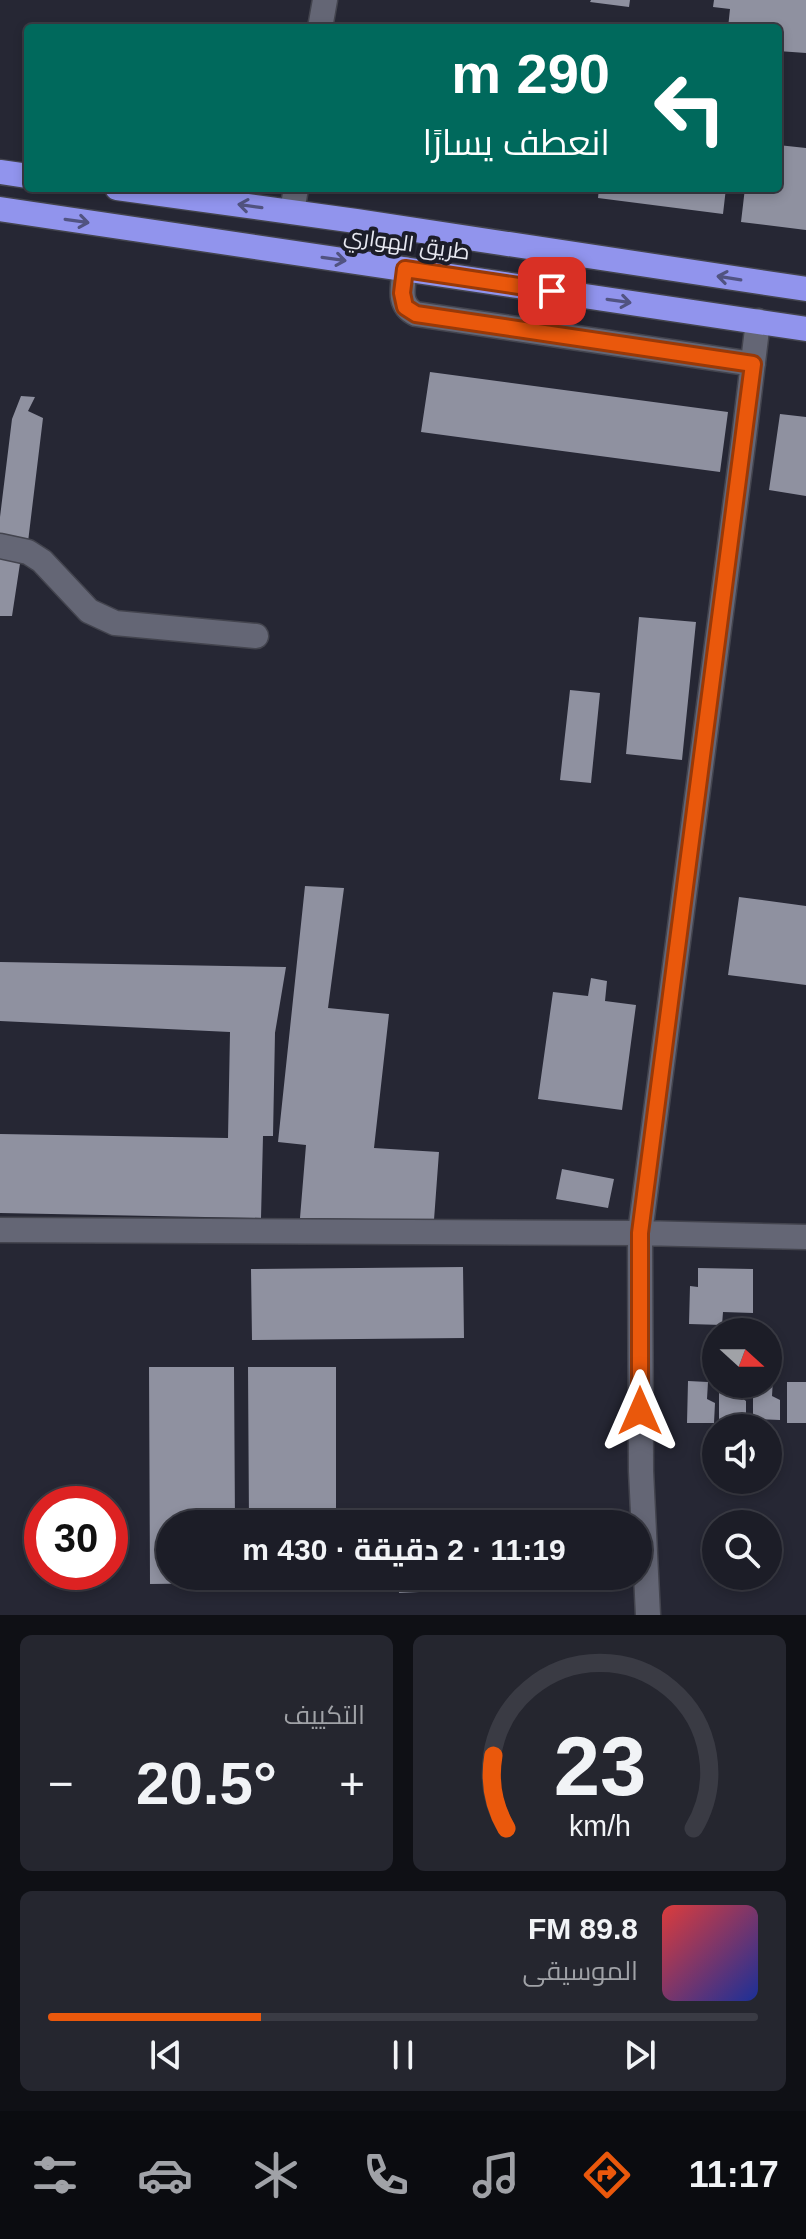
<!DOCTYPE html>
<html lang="ar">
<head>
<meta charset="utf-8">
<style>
	:root { --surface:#1c1d27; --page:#25262f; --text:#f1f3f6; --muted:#a0a2a7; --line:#3a3b44; --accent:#ea580c }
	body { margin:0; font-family:Arial,Cairo,sans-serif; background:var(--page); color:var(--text); direction:rtl; height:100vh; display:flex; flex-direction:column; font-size:30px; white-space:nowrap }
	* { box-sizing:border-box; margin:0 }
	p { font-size:26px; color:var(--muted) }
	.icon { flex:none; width:44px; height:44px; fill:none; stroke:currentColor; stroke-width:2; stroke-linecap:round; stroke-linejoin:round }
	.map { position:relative; height:1615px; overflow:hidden; direction:ltr }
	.side { display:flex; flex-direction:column; gap:20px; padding:20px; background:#0f1015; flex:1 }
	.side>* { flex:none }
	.top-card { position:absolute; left:24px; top:24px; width:758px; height:168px; border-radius:8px; box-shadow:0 4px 12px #0003,0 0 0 2px var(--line); direction:rtl; background:#00695c; color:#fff; overflow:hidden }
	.needle { width:52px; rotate:111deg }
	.controls { position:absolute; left:702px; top:1318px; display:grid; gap:16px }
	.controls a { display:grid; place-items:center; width:80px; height:80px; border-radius:50%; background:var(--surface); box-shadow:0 4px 12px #0003,0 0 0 2px var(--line); font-size:40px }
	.speed { position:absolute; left:24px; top:1486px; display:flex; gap:16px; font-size:40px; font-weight:700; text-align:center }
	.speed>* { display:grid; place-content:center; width:104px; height:104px; border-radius:50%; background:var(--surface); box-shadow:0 4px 12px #0003,0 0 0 2px var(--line); line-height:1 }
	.speed .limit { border:12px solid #d22; background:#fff; color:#111 }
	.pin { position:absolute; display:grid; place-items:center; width:68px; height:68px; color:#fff; margin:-34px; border-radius:16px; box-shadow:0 4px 12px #0006 }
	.me { position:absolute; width:88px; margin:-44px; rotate:0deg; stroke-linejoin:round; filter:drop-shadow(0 0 6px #0008) }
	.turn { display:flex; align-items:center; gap:28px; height:168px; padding:0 40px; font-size:36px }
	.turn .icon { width:104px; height:104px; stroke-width:2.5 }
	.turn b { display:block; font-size:56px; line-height:68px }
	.big { font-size:60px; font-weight:700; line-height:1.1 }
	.side .widget { flex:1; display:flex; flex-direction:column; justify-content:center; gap:12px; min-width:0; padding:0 28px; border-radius:12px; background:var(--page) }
	.side .dial { align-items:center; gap:0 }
	.dial svg { height:208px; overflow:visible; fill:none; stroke:var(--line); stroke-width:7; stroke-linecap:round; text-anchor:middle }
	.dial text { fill:var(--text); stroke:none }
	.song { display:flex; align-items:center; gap:24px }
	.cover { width:96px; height:96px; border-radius:12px; background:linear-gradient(135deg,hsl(0 70% 55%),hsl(230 70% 35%)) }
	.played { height:8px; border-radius:4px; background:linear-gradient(90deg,var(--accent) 30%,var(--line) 30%) }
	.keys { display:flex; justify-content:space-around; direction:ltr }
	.heat { display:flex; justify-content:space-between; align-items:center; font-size:44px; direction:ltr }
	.side .tiles { flex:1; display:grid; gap:20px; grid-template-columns:1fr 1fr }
	.widget:last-child { grid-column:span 2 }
	.trip { position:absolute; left:156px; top:1510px; width:496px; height:80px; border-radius:40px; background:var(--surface); box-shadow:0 4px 12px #0003,0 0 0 2px var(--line); font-weight:700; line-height:80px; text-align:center; direction:rtl }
	.tabs { display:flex; height:128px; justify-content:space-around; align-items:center; background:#0b0c10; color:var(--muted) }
	.tabs .icon { width:56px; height:56px }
	.tabs .selected { color:var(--accent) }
	.tabs b { font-size:36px; color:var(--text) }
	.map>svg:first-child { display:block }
	.building { fill:#8f91a0 }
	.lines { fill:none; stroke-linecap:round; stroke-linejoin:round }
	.minor-casing { stroke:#43444e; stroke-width:27 }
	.highway-casing { stroke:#43444e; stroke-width:27 }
	.minor { stroke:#646675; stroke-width:24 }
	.highway { stroke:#9194ed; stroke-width:24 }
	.oneway { stroke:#515381 }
	.route-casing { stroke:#983908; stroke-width:20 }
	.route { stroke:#ea580c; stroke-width:14 }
	.labels { text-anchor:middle; stroke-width:8; stroke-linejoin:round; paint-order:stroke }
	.street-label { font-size:22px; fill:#e7e8f1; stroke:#1c1d29 }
</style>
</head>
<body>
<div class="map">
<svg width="806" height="1615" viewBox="0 0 806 1615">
	<rect width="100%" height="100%" fill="#262734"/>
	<path class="building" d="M591 0H630L629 7 590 2Z
		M714 0H806V53L778 51V28H728L730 9 713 7Z
		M778 145 806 148V230L741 222 745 188H778Z
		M599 188H726L723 214 598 198Z
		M430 372 728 412 720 472 421 432Z
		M21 396 35 397 28 411 43 418 28 542 0 539V517L12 419Z
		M780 414 806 417V496L769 490Z
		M0 555 21 557 12 616H0Z
		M639 617 696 622 682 760 626 754Z
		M570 690 600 693 591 783 560 780Z
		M305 886 344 888 328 1008 389 1014 374 1148 439 1152 434 1220 300 1218 306 1145 278 1142Z
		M739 897 806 906V985L728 975Z
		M0 962 286 967 275 1033 273 1136H263L261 1218 0 1213V1134L228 1138 230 1032 0 1021Z
		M591 978 607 981 605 1001 636 1005 622 1110 538 1099 553 992 588 996Z
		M562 1169 614 1179 608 1208 556 1199Z
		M463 1267 464 1338 252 1340 251 1269Z
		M698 1268 753 1269V1313L723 1312 722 1325 689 1324 690 1286 698 1287Z
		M149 1367H234L235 1524H170V1576H235V1583L150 1584Z
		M248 1367H336V1524H249Z
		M768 1378H773L772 1396 780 1400V1420L753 1419V1384H768Z
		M688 1381 708 1382 707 1399 715 1403 714 1423H687Z
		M787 1382H806V1423H787Z
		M719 1384H739V1396L746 1401V1421L719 1420Z
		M614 1511 615 1524H395V1522Z
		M249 1576H337V1584L249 1585Z
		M398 1576H617L618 1582 399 1593Z"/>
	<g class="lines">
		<defs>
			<path id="minor" d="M320 28 325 0
				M292 212 296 188
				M405 269C403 287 397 305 416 314L753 364
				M0 546 28 552 42 561 89 611 115 623 256 636
				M0 1230 640 1233 806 1237
				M648 1615 641 1471 640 1233 744 437 758 321"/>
			<path id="highway" d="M0 172 28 176
				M117 188 356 221 806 289
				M0 209 806 329"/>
		</defs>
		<use href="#minor" class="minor-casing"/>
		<use href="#highway" class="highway-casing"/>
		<use href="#minor" class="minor"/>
		<use href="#highway" class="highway"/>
	</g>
	<defs><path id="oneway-shaft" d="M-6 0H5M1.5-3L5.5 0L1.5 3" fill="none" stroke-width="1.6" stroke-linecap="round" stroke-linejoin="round" transform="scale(2)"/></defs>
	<g class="oneway">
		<use href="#oneway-shaft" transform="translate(250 206) rotate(-172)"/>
		<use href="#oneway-shaft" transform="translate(77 221) rotate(8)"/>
		<use href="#oneway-shaft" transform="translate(334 259) rotate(8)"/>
		<use href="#oneway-shaft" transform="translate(729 278) rotate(-171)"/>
		<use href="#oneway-shaft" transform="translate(619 301) rotate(8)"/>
	</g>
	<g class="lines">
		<defs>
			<path id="route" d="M552 291 405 269 402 293 405 307 416 314 753 364 640 1233V1411"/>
		</defs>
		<use href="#route" class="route-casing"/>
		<use href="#route" class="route"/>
	</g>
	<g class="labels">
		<g class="street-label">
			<text transform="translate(407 243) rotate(8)" y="8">طريق الهواري</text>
		</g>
	</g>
</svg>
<div class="controls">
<a><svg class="needle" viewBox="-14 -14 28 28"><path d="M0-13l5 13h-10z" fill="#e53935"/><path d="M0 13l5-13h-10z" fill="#a0a2a7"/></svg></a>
<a><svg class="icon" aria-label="sound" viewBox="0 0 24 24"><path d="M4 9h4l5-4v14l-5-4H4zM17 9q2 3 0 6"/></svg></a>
<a><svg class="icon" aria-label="search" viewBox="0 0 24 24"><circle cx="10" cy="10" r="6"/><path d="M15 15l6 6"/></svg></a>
</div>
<div class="speed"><div class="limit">30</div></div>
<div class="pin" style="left:552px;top:291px;background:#d93025"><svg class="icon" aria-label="arrive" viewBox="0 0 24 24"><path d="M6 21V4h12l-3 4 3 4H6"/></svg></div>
<svg class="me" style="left:640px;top:1411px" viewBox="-20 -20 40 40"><path d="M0-17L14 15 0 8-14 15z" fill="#ea580c" stroke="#fff" stroke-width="4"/></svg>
<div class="trip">11:19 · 2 دقيقة · 430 m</div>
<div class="top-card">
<div class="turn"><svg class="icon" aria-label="left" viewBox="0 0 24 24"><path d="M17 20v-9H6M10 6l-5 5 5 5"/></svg><div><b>290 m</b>انعطف يسارًا</div></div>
</div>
</div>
<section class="side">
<div class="tiles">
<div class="widget dial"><svg viewBox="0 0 100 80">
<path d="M14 69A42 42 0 1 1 86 69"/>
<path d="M14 69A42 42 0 0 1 9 41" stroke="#ea580c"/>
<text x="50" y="56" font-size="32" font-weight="700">23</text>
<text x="50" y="72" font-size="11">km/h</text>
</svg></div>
<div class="widget"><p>التكييف</p>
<div class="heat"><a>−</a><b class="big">20.5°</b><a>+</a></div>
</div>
<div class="widget">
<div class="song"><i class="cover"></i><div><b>89.8 FM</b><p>الموسيقى</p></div></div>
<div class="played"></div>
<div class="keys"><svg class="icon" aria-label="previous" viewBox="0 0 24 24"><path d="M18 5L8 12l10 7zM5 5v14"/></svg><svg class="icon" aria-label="pause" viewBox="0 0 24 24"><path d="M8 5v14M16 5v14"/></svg><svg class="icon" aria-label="next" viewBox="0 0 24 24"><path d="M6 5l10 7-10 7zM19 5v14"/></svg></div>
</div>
</div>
</section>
<nav class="tabs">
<b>11:17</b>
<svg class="icon selected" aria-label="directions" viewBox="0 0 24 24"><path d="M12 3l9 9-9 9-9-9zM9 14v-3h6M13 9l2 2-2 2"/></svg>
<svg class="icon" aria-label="music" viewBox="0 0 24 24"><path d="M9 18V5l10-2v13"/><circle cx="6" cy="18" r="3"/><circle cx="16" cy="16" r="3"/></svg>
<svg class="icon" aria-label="phone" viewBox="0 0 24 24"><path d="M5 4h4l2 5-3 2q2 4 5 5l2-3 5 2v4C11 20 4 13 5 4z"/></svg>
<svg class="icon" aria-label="climate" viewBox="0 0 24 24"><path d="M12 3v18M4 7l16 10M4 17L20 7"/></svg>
<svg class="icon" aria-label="car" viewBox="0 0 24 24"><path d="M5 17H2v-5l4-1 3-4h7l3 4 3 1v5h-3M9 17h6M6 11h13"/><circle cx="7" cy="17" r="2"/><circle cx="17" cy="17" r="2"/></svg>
<svg class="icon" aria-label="filters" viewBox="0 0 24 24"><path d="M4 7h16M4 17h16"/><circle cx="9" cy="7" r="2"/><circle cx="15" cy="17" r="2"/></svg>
</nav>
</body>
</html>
